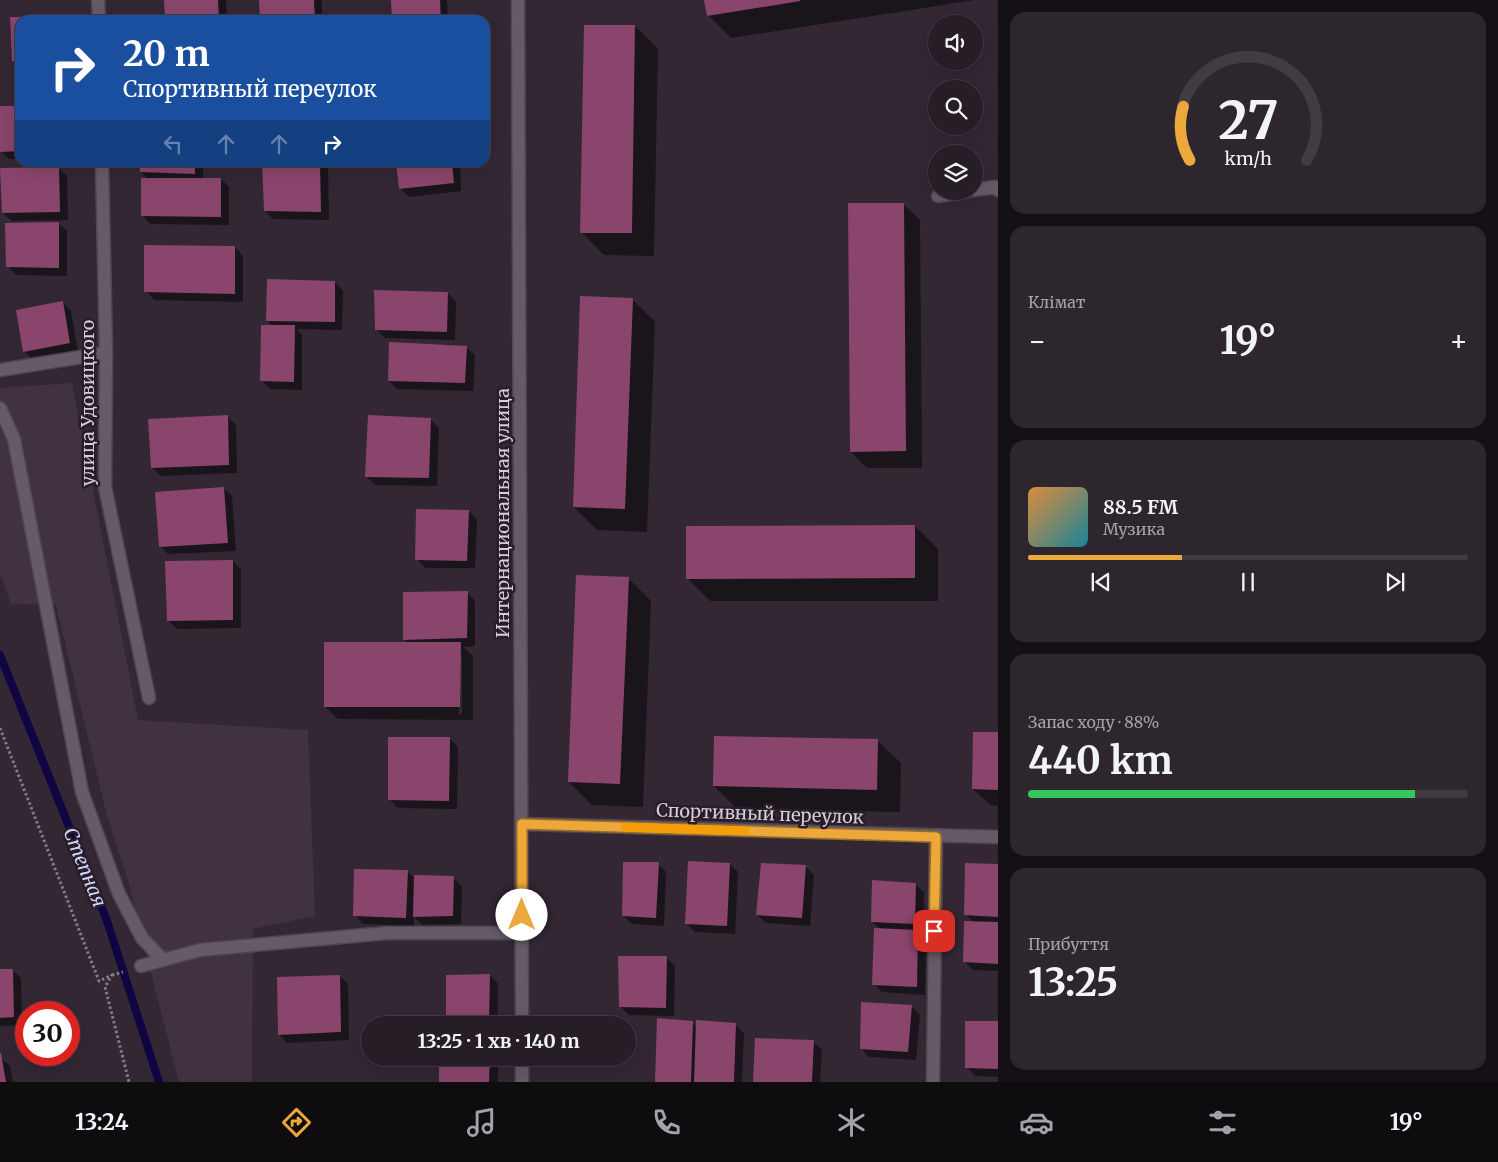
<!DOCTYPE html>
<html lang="uk">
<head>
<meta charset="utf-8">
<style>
	:root { --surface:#261d26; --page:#2e262e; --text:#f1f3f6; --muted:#a4a2a7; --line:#423b43; --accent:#eda83c }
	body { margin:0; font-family:Merriweather,serif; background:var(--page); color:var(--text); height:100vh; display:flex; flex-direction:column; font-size:19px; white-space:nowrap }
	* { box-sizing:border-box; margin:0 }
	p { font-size:16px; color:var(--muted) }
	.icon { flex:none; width:28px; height:28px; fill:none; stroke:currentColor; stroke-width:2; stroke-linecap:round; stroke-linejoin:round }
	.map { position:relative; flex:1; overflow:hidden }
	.details { display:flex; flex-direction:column; gap:12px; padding:12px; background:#151015; width:500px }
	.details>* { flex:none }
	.hud { position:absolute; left:15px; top:15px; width:475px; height:152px; border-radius:15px; box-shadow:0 5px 20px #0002,0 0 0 1px var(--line); background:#1a4fa0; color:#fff; overflow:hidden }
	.buttons { position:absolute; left:928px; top:15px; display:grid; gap:10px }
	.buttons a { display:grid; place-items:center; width:55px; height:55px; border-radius:50%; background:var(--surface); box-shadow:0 5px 20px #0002,0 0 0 1px var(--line); font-size:25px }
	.speed { position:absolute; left:15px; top:1001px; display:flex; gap:10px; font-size:25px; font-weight:700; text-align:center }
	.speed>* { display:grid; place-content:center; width:65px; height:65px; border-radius:50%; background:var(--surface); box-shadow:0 5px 20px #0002,0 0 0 1px var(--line); line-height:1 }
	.speed .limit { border:8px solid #d22; background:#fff; color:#111 }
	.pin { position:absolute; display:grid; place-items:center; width:42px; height:42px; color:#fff; margin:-21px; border-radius:10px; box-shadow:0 2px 8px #0006 }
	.me { position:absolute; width:55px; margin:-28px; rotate:0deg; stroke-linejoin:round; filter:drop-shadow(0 0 4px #0008) }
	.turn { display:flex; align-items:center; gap:18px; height:105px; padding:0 25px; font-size:22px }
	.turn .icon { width:65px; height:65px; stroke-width:2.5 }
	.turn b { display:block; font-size:35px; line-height:42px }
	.lanes { display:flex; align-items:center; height:48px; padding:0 25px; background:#0003; justify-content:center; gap:25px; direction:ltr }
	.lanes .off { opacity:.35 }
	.big { font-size:38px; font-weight:700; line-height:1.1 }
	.details .widget { flex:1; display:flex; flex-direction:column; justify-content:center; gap:8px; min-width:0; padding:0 18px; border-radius:15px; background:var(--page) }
	.details .dial { align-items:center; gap:0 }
	.dial svg { height:130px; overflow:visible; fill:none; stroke:var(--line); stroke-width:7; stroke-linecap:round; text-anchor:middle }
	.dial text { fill:var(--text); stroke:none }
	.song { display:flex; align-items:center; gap:15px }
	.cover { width:60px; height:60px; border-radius:8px; background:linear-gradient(135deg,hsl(30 70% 55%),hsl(190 70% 35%)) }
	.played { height:5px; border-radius:2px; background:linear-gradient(90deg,var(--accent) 35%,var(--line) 35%) }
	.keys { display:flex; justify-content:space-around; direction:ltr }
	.heat { display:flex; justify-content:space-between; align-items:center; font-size:28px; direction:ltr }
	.charge { height:8px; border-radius:4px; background:linear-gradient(90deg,#34c759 88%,var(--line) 0) }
	.trip { position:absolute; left:361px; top:1016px; width:275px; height:50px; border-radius:25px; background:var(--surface); box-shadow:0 5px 20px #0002,0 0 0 1px var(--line); font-weight:700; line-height:50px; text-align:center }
	.tab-bar { display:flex; height:80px; justify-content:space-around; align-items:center; background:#0f0c0f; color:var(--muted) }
	.tab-bar .icon { width:35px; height:35px }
	.tab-bar .current { color:var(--accent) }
	.tab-bar b { font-size:22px; color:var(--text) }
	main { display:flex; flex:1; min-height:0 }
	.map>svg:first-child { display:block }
	.built { fill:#403241 }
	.shadow { fill:#0007; fill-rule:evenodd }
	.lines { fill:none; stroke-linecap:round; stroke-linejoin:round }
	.stream { stroke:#110442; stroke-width:8 }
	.building { fill:#8a456c }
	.lane-casing { stroke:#4e454f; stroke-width:15 }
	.street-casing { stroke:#4e454f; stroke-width:15 }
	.path { stroke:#847b85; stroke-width:3; stroke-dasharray:2.5 2.5; stroke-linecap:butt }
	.lane { stroke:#675a67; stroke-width:12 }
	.street { stroke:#675a67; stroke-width:12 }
	.route-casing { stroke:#9a6d27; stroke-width:12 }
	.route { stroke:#eda83c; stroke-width:9 }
	.slow { stroke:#f59e0b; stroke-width:9 }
	.labels { text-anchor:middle; stroke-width:5; stroke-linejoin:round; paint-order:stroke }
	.street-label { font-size:18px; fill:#d5ced6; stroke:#281d29 }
	.water-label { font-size:19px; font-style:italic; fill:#d2d6fd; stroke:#281d29 }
</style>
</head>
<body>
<main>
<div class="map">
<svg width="998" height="1082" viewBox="0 0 998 1082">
	<rect width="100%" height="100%" fill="#322733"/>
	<path class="built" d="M72 383 138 720 308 730 315 916 253 929 252 1082H179L155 989 129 884 106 812 56 605 11 604 0 574V388Z"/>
	<path class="shadow" d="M166 0H226L227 20H168L167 18Z
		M261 0H322V20H262Z
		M393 0H447L448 20H394Z
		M706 0H975L731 38 708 15Z
		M11 18H61L63 20H20V67L13 60Z
		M635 26 658 49 654 256 604 255 581 232Z
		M20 107V159H9L1 151 0 108Z
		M141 162H203V179H221L229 187V225L150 224 142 215 148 179 141 172Z
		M264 162H324L328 166 329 220 273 219 265 211Z
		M397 162H460L461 191 409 197 400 188Z
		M58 168 67 176 68 220 12 221 3 213Z
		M903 204 920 220 922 468H867L851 452Z
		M58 223 67 231V276L16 275 8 266Z
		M235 247 243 256V302L154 300 146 291Z
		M335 282 343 291 342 330 297 329 302 335V390L270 389 261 380 273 326 267 321Z
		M448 293 456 302 455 340 385 338 376 329Z
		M632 299 655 322 647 532 597 530 574 507Z
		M63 302 71 311 78 351 33 360 24 351Z
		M466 347 475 355 473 391 397 389 389 381Z
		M227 416 236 425 237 473 161 476 152 468Z
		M430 419 439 428 437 486 375 485 367 477Z
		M223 488 232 496 236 551 168 554 160 546Z
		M469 511 477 520 475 568H425L417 559Z
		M915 526 938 549V601H710L687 578Z
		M233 561 241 570V628L177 629 169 621Z
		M628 578 651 601 643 807 592 805 569 782Z
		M467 592 475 601V646L463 647 473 656V720L338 719 325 707 408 643 404 639ZM459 654H462V714H459Z
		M974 733H998V806L990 805 973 789Z
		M449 738 458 747 457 809 398 808 389 799Z
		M878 741 901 763 900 812 737 809 714 786Z
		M658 864 666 872 664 926 632 924 623 916Z
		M730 864 738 872 735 934 695 932 687 924Z
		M967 864 998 865V971L973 970 964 961 974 923 965 914Z
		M806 867 814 875 810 926 766 923 757 915Z
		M407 871 415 879 453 878 462 886 461 924 422 925 414 917V926L363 924 355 915Z
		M915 884 924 892 923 932H918L926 939 925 995 882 992 873 984 880 929 872 922Z
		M666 957 675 966 674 1016 629 1015 621 1007Z
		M12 970 21 978 22 1025 0 1026V971Z
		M490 975 498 984 497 1025H451L447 1021Z
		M339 976 348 984 349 1040 287 1043 279 1034Z
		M911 1006 920 1015 916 1060 869 1057 861 1048Z
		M966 1022H998V1077L975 1076 967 1067Z
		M692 1023 697 1027 735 1024 744 1033 742 1082H656Z
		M814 1042 822 1050 820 1082H755Z
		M0 1058 10 1066 13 1082H0Z
		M441 1058H498V1082H440Z"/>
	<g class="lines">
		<path class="stream" d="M0 655 107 921 159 1082"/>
	</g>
	<path class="building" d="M164 0H218L219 18 165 19Z
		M259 0H314L315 20H260Z
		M391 0H440L441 20H392Z
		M704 0H800V1L707 16Z
		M10 17H62V20H20V61H12Z
		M584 25H635L632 233H580Z
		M0 106H20V151L0 152Z
		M140 162H195V174L140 172Z
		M262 162H320L321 212 264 211Z
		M396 162H452L454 183 399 189Z
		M59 167 60 212 2 213 0 168Z
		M141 178H221V217L141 216Z
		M848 203H904L906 451 850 452Z
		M59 222V268L6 267 5 223Z
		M144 245 235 246V294L144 292Z
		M267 279 335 281V322L266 321Z
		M374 290 448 292 447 332 375 330Z
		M580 296 633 298 625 509 573 507Z
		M63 301 70 343 23 352 16 310Z
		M261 325H295L294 382 260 381Z
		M389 342 467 346 465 383 388 381Z
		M228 415 229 465 151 468 148 419Z
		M368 415 431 418 429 478 365 477Z
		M224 487 228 543 159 547 155 492Z
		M416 509 469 510 467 561 415 560Z
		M915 525V578L686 579V526Z
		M233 560V620L167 621 165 561Z
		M576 575 629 577 620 784 568 782Z
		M468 591 467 638 403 640V592Z
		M324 642H461L460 707H324Z
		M973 732H998V790L972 789Z
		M714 736 878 739 877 790 713 786Z
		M388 737H450L449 801 388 800Z
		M688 861 730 863 727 926 685 924Z
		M623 862H659L656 918 622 916Z
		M761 863 806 865 802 918 756 915Z
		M965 863 998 864V917L964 915Z
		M354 869 408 870 406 918 353 916Z
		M414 875 454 876 453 916 413 917Z
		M872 880 916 883 915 924 871 922Z
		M964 921 998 922V964L963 962Z
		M874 928 918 930 917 987 872 985Z
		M618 956H667L666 1008 619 1007Z
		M0 969H13L14 1017 0 1018Z
		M490 974 489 1024 446 1022V975Z
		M340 975 341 1032 278 1035 277 977Z
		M861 1002 912 1005 908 1052 860 1049Z
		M657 1018 693 1021 691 1082H655Z
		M696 1020 736 1023 734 1082H694Z
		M965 1021H998V1069L965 1068Z
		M755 1038 814 1040 812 1082H753Z
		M0 1053H1L6 1082H0Z
		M439 1058H490L489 1082H439Z"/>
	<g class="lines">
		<defs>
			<path id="lane" d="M974 190 995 187 998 190
				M938 196 968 191
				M0 408 14 439 82 792 119 894 142 938 163 960
				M141 966 200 950 387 933H522"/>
			<path id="street" d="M98 0 99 20
				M518 0 522 1025
				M102 162 106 353 105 487 149 698
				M0 370 106 353
				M522 824 998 837
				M522 1082V1058
				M933 1082 936 837"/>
		</defs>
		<use href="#lane" class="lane-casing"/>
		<use href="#street" class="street-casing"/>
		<path class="path" d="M0 728 99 981 112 975 105 987 129 1082
			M112 975 123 972"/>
		<use href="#lane" class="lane"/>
		<use href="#street" class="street"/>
	</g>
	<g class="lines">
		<defs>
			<path id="route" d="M522 915V824L936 837 934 931"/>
		</defs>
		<use href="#route" class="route-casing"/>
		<use href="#route" class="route"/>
		<path class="slow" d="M625 827 745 831"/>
	</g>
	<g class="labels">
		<g class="street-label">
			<text transform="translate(88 403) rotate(-90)" y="6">улица Удовицкого</text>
			<text transform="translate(503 513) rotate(-90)" y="6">Интернациональная улица</text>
			<text transform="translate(760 814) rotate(2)" y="6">Спортивный переулок</text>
		</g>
		<g class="water-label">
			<text transform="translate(85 867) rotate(68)" y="7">Степная</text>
		</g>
	</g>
</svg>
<div class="buttons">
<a><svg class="icon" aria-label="sound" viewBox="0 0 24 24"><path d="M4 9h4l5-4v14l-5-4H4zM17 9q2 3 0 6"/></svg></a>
<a><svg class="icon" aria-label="search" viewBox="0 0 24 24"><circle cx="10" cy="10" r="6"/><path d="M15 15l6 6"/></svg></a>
<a><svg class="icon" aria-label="layers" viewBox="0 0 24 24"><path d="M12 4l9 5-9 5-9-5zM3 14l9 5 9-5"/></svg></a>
</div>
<div class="speed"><div class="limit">30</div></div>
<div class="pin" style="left:934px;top:931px;background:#d93025"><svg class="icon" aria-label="arrive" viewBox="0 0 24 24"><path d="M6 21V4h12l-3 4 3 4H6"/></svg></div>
<svg class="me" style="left:522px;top:915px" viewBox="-20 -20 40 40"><circle r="19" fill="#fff"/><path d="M0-13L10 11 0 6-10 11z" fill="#eda83c"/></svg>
<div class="trip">13:25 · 1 хв · 140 m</div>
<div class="hud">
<div class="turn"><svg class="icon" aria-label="right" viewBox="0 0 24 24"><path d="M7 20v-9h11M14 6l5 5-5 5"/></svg><div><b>20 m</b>Спортивный переулок</div></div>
<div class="lanes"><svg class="icon off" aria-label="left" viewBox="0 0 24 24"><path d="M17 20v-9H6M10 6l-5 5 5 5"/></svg><svg class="icon off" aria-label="ahead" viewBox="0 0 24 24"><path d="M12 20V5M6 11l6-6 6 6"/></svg><svg class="icon off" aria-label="ahead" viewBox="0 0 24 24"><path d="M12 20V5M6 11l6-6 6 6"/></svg><svg class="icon" aria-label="right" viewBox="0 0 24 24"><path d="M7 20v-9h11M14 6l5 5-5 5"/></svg></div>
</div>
</div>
<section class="details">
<div class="widget dial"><svg viewBox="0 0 100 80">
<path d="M14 69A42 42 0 1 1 86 69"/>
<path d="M14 69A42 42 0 0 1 10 36" stroke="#eda83c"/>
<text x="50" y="56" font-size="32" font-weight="700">27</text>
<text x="50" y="72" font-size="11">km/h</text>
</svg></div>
<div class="widget"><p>Клімат</p>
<div class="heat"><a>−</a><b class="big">19°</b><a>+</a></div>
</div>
<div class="widget">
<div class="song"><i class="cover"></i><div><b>88.5 FM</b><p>Музика</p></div></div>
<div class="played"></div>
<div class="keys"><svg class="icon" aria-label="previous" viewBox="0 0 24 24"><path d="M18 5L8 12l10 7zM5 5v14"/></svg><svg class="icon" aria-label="pause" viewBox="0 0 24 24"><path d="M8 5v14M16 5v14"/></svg><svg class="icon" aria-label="next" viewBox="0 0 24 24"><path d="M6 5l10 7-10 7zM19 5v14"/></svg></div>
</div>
<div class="widget"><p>Запас ходу · 88%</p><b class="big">440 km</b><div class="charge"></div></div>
<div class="widget"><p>Прибуття</p><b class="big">13:25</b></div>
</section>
</main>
<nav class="tab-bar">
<b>13:24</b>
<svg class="icon current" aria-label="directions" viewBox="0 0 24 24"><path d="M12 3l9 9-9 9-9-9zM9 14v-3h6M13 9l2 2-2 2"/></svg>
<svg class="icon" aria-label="music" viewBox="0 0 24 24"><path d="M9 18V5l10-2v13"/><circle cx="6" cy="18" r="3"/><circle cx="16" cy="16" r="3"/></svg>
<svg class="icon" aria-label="phone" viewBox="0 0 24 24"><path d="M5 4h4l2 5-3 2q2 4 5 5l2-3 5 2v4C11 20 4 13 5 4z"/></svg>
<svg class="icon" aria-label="climate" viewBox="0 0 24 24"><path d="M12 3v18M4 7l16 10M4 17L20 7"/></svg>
<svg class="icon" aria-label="car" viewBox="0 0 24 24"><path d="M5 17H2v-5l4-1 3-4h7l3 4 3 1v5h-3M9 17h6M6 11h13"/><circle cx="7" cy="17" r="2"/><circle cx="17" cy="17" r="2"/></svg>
<svg class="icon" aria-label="filters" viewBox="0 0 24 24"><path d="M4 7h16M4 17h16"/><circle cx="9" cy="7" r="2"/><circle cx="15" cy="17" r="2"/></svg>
<b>19°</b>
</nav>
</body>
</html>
